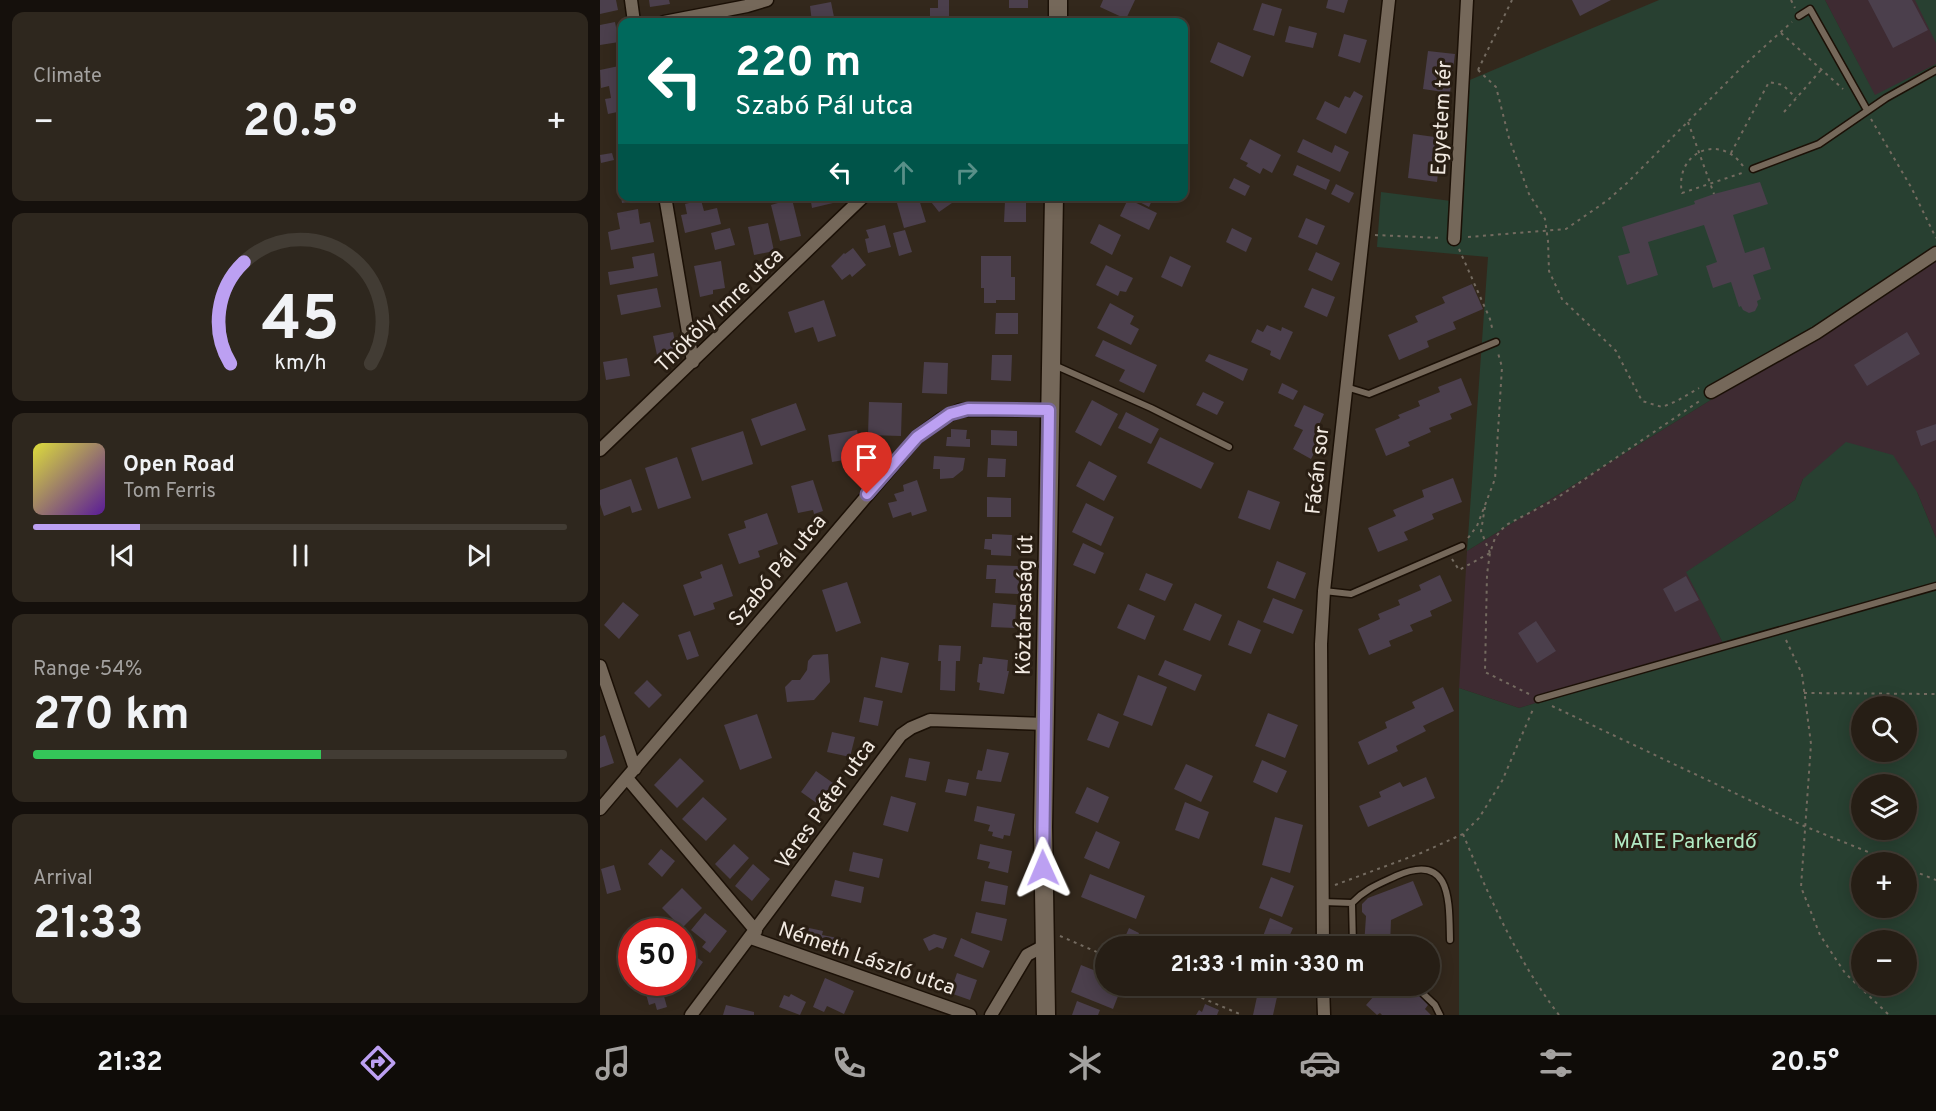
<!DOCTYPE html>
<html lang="en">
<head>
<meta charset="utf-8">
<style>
	:root { --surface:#261e15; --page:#2e271e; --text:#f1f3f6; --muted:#a4a2a0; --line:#423c34; --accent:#bca0f2 }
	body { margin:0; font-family:Overpass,sans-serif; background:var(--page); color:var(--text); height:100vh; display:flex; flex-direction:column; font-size:22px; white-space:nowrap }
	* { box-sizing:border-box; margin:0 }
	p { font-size:20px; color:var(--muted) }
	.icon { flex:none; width:33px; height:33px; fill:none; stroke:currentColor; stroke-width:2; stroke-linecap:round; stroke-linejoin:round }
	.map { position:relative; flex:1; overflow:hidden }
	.details { display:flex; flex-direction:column; gap:12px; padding:12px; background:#15100c; width:600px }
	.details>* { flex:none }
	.hud { position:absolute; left:18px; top:18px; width:570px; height:183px; border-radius:12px; box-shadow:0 3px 15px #0003,0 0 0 2px var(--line); background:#00695c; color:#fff; overflow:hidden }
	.fabs { position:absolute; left:1251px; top:696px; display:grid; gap:12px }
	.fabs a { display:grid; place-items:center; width:66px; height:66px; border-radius:50%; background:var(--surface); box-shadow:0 3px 15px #0003,0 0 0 2px var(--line); font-size:30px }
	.speed { position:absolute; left:18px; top:918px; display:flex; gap:12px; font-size:30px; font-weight:700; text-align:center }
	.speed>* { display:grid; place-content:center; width:78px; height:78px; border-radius:50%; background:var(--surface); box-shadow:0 3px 15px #0003,0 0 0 2px var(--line); line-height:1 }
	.speed .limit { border:9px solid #d22; background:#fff; color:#111 }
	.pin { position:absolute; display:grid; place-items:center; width:51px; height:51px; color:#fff; margin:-62px -26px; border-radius:50% 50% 50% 0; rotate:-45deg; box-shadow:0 0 6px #0007 }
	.pin .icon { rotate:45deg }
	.me { position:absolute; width:66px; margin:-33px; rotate:359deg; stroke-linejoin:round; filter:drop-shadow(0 0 4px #0008) }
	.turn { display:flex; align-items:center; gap:21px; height:126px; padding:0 18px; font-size:27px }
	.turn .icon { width:78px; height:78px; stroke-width:2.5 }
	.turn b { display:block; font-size:42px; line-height:51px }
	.lanes { display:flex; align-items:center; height:57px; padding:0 18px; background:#0003; justify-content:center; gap:30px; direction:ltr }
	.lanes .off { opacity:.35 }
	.big { font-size:45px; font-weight:700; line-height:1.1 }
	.details .widget { flex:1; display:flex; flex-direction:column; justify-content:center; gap:9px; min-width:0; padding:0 21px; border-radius:12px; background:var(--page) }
	.details .dial { align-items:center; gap:0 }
	.dial svg { height:156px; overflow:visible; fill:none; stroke:var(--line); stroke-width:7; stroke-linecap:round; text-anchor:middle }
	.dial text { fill:var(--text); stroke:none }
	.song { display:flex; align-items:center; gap:18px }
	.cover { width:72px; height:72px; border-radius:9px; background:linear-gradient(135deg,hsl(60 70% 55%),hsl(270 70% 35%)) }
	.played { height:6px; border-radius:3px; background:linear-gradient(90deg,var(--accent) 20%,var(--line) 20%) }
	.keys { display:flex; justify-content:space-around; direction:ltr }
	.heat { display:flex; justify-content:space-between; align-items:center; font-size:33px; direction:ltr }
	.charge { height:9px; border-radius:4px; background:linear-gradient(90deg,#34c759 54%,var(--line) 0) }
	.trip { position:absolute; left:495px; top:936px; width:345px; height:60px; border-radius:30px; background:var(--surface); box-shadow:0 3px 15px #0003,0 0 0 2px var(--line); font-weight:700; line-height:60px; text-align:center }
	.tabs { display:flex; height:96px; justify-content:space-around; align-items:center; background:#0f0c08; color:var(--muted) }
	.tabs .icon { width:42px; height:42px }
	.tabs .selected { color:var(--accent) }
	.tabs b { font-size:27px; color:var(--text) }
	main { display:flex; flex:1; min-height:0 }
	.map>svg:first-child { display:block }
	.education { fill:#3e2b32 }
	.green { fill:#284031; fill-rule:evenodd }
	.building { fill:#4b3f4c }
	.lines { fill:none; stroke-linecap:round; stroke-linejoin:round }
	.lane-casing { stroke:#1b1006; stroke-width:9 }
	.street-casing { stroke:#1b1006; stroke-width:15 }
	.secondary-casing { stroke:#1b1006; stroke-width:21 }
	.path { stroke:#746b60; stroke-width:2; stroke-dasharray:3 4.5; stroke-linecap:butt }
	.lane { stroke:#75685a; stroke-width:6 }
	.street { stroke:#75685a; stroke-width:12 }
	.secondary { stroke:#75685a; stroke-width:18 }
	.route-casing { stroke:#7a689d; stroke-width:15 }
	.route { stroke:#bca0f2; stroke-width:10 }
	.labels { text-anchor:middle; stroke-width:6; stroke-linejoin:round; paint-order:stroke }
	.street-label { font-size:21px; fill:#f1e9e1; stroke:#291e13 }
	.park-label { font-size:21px; fill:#b1e9c3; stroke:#291e13 }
</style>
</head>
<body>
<main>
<section class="details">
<div class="widget"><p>Climate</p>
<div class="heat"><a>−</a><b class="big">20.5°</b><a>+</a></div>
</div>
<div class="widget dial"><svg viewBox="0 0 100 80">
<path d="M14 69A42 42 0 1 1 86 69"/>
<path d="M14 69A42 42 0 0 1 21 17" stroke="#bca0f2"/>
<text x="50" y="56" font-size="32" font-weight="700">45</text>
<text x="50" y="72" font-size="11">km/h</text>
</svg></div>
<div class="widget">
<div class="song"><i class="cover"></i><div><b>Open Road</b><p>Tom Ferris</p></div></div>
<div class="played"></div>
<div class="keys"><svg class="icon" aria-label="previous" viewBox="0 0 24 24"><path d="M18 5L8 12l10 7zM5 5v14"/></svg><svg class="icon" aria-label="pause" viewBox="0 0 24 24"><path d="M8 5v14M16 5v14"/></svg><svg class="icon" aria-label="next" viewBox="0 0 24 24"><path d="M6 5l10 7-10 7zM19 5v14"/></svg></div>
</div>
<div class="widget"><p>Range · 54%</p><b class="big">270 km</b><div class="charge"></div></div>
<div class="widget"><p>Arrival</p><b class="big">21:33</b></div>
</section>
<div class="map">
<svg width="1336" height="1015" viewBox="0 0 1336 1015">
	<rect width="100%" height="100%" fill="#33281c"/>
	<path class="education" d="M1225 0H1336V64L1275 96Z
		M1336 258V538L1317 492 1203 479 1195 500 1087 572 1125 647 919 708 859 688 867 551 1217 334Z"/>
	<path class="green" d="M1059 0H1225L1275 95 1336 64V258L1217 334 867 551 888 257 777 247 781 192 859 202 865 82Z
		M1315 0H1336V43Z
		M1246 442 1293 455 1317 492 1336 538V1015H859V688L919 708 1125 647 1086 572 1195 500 1203 479ZM1262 706H1306V752H1262ZM1262 784H1306V830H1262ZM1262 862H1306V908H1262ZM1262 940H1306V986H1262Z"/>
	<path class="building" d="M0 0H16L18 10 0 14Z
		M49 0H69L70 4 50 7Z
		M338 0H349V22H330V8H338Z
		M409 0H428V8H409Z
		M503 0H535L526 19 500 7Z
		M728 0H748L744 13 726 8Z
		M972 0H1011L980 16Z
		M1268 0H1312L1328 30 1293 48Z
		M231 2 235 22H212L210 6Z
		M662 3 682 9 674 36 653 30Z
		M15 22 19 42 0 45V25Z
		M689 26 717 33 713 48 685 42Z
		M744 34 767 40 760 63 738 56Z
		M618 42 651 56 643 77 610 62Z
		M828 51 855 54 850 93 823 89Z
		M19 66 22 85V111L8 114 5 99 11 98 9 86 1 88 0 70Z
		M754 91 763 96 746 134 716 119 725 101 739 108 745 96 750 98Z
		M22 124V147H20L16 126Z
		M813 134 842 138 837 182 808 178Z
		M650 139 681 155 672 173 663 168 660 174 646 166 648 163 640 159Z
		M703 139 732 153 735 145 749 152 740 172 697 152Z
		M12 153 14 160 1 163 0 155Z
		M697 165 730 180 726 190 693 175Z
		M17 169H22V196H42V200L22 203Z
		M634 178 650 186 645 196 629 188Z
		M1160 182 1168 204 1133 215 1145 253 1164 247 1171 269 1153 275 1161 299 1157 301 1158 305 1155 311 1149 313 1143 310 1141 306 1139 307 1131 282 1113 288 1106 266 1117 262 1104 225 1048 242 1058 275 1027 285 1018 256 1030 253 1022 227 1095 204 1094 201 1114 194Z
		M736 184 754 193 749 203 731 194Z
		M210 196H231L233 203 212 208Z
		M295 196H318L326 222 304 228Z
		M330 196H362L339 212 328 198Z
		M528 196H554L549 207Z
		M192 199 201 236 180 241 171 205Z
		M528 199 557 213 549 230 520 216Z
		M101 200 104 211 117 208 121 224 85 233 81 215 87 214 85 204Z
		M405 201H426V222H404Z
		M38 209 40 224 50 222 54 242 11 250 8 232 20 229 17 213Z
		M706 218 725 226 717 245 698 237Z
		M168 223 174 251 154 255 148 227Z
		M499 224 521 235 512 255 490 243Z
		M285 225 291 247 268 253 265 239 269 238 266 230Z
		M130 228 135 245 115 250 111 233Z
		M632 228 652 238 646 252 626 242Z
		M305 230 312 252 299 256 293 233Z
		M253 248 266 265 252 277 250 274 242 280 231 266 244 253 245 254Z
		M716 252 740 263 732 281 708 270Z
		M54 253 58 276 10 285 8 272 34 268 32 257Z
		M381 256H411V277H415V300H396V303H384V288H381Z
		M570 256 591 266 582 287 561 277Z
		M121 261 125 288 113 290V294L100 297 94 266Z
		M506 265 533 278 526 292 520 291 518 296 496 285Z
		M872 284 883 309 853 322 856 329 827 341 829 347 799 360 788 335 818 322 815 316 845 303 842 297Z
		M57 288 61 307 21 315 17 295Z
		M712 288 735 297 727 317 704 307Z
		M224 300 236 336 218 342 213 327 195 333 188 312Z
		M510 303 534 316 530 324 539 329 531 345 497 328Z
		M396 313H418V334H395Z
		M667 325 681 331 682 327 693 332 680 360 670 355 671 351 651 342 657 329 663 332Z
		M73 332 77 351 57 355 53 336Z
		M1307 332 1320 354 1267 386 1254 365Z
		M503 340 557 365 544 393 519 381 525 370 495 356Z
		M609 354 648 369 643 381 605 361Z
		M392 355H412L411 381 391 380Z
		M27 358 30 376 6 380 3 362Z
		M324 362 348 363 347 394 322 393Z
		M861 378 872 405 850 414 852 419 829 428 831 432 808 442 810 446 786 456 775 429 800 418 798 415 820 406 818 401 840 392 838 387Z
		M682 383 698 391 693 400 678 393Z
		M603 392 624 402 617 415 596 405Z
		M492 400 518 414 501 446 475 432Z
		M269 402 302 403 301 436 268 435Z
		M196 403 206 430 161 446 151 419Z
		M704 405 724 414 714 436 721 440 711 459 693 449 703 430 694 426Z
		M526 412 559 429 551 444 518 428Z
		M1336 424V440L1321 446 1316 431Z
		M351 429 367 430 366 439H370V447L346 446 347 437H351Z
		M257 430 262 457 232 462 228 435Z
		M391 430 417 431V446L391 445Z
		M143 431 153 464 102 481 91 448Z
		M560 437 614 463 601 489 547 463Z
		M334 456 365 458 363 470 353 478 340 479V469H333Z
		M77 457 91 498 58 509 45 468Z
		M388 458 406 459 405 477H387Z
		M489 461 517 476 504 501 476 486Z
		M853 478 862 502 832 514 834 519 804 532 808 540 778 552 768 528 796 516 793 510 824 497 822 490Z
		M31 479 42 510 32 513 30 506 4 516 0 504V490Z
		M213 480 223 511 214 514 213 510 198 513 191 486Z
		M317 480 327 511 312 516 311 512 293 518 288 503 297 501 294 494 304 491 303 485Z
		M648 490 680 502 670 530 638 518Z
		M387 497 411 498V517H387Z
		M486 503 514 517 501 546 472 532Z
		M167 513 178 544 158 551 160 557 139 564 128 534 146 528 144 521Z
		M392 534 412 535 411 556 391 555V550L384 549 385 539H392Z
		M483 543 504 553 495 574 473 565Z
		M677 561 706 573 695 599 667 588Z
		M122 564 133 596 113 603 115 609 94 616 83 585 102 578 100 572Z
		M387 565 420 566 419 594 395 593 396 579H386Z
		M546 573 573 584 565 601 539 590Z
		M840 575 852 601 830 611 832 616 810 625 813 631 789 641 791 646 769 655 758 629 780 619 778 614 800 605 798 600 821 590 819 585Z
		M1086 576 1099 600 1075 612 1063 589Z
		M247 582 261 623 236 632 222 590Z
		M673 598 703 610 693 634 663 622Z
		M23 602 39 615 19 639 4 625Z
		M393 603 416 605 415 628 391 627Z
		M595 603 622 615 610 641 583 630Z
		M528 604 555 616 545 640 517 628Z
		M638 620 661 630 651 654 628 645Z
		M936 621 956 651 937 663 918 633Z
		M90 631 99 656 87 660 78 635Z
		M339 645 361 646 360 661H356L355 691 340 690 341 661H338Z
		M228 654 230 682 214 700 187 702 185 687 192 680H200L207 670 208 661 213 655Z
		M281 657 309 663 302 693 275 687Z
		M383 657 408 660 407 671H409L404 694 379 690 380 683 377 682 379 664H382Z
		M565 660 602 675 595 691 558 675Z
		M538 675 567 687 552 726 523 715Z
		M47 680 62 695 49 708 34 693Z
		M843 687 854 711 823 726 826 731 796 746 798 751 768 765 758 742 787 728 785 722 815 708 812 702Z
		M264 697 283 701 278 726 259 722Z
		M498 713 519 722 509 748 487 740Z
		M668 713 698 725 685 758 655 746Z
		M157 714 172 758 140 770 124 725Z
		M232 732 255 737 250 757 227 752Z
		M5 735 14 763 0 768V737Z
		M387 749 409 753 401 782 376 779 378 770 382 771Z
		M80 758 104 781 77 808 54 785Z
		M309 758 330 762 326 781 305 777Z
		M662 760 687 771 677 793 653 782Z
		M586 764 613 776 601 802 574 789Z
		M216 771 233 783 218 804 201 792Z
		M826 777 835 798 768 827 759 806 781 797 779 792 800 782 803 787Z
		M348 779 369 783 366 796 345 792Z
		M487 787 509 797 498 823 475 813Z
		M291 796 316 803 308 832 283 825Z
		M103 797 127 819 106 841 82 819Z
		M585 802 609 812 599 839 575 830Z
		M377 806 415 814 410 836 404 835 403 839 392 836 393 832 388 831 390 825 374 821Z
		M675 817 703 825 690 873 662 865Z
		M496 831 520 842 509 869 484 858Z
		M134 844 149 858 130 879 115 864Z
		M380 844 412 851 408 873 388 868 390 862 377 859Z
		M61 849 75 861 62 877 48 864Z
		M253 852 283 859 279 878 249 871Z
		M153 864 170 879 152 901 135 886Z
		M14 865 21 890 7 894 1 869Z
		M490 874 545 896 536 919 481 897Z
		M671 877 694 886 682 917 659 908Z
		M235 880 264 887 261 903 231 896Z
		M385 881 408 886 405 905 381 901Z
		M813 881 823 905 791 920 790 946H764L766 916 762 912V904L768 898Z
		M82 888 102 908 82 928 62 908Z
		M376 912 407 919 402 941 371 933Z
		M105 913 127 931 110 953 102 947 106 942 91 930Z
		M670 918 693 928 685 946H666L660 944Z
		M209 928 223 931 222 935 243 939 240 953 220 949V945L206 942Z
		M529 928 539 933 538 936 549 941 546 946H521Z
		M334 934 347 938 343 949 337 947 329 951 323 939Z
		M361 938 390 951 383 968 354 956Z
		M91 953 103 962 93 976 82 969V965Z
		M481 965 506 975V986H522L513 1009 471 992Z
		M357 973 377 980 370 1000 350 993Z
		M225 978 254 991 244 1014 227 1006 224 1012 213 1007Z
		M60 982 67 1007 57 1010 55 1003 49 1005 46 994 52 993 50 985Z
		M783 986H797L800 990 804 987 814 997 818 994 828 1005 825 1009 831 1015H782L780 1013 777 1015 766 1005Z
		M658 992 677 997 673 1015H653Z
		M191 994 206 1002 200 1015 179 1007 184 995 189 997Z
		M477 1001 500 1010 498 1015H472Z
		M605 1004 619 1010 617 1015H596L599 1010 602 1012Z
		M126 1005 154 1012V1015H123Z"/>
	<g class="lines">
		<defs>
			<path id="lane" d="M1199 16 1210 9 1267 110
				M1153 169 1219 144 1286 98 1336 70
				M454 365 551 408 629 447
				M746 387 769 394 896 342
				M724 591 751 594 862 546
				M938 699 1336 586
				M723 902 752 903C765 889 779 884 796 876 852 851 849 902 850 940
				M752 903 753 946
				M815 986 835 1005 840 1015"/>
			<path id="street" d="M31 0 34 22
				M64 22 147 6 167 0
				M65 196 93 362
				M854 239 867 0
				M1111 392 1216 333 1336 253
				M0 450 264 196
				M0 666 35 769
				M27 778 156 931
				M0 809 317 437 341 419 360 410H449
				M151 938 370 1015
				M723 946 721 644 724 591 789 0
				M723 986 724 1015
				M91 1015 301 735 311 728 330 720 446 724
				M391 1015 427 955 444 946"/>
			<path id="secondary" d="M458 22V0
				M446 1015 443 827 454 196"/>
		</defs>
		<use href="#lane" class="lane-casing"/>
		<use href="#street" class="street-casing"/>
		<use href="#secondary" class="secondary-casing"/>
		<path class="path" d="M1191 0 1195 8
			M1181 33 1243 89
			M878 70 896 87 909 138 929 194 945 219 948 241 949 271 962 299 1016 351 1042 401 1062 407 1077 401 1099 388
			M878 70 912 0
			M1184 112 1221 70
			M1271 119 1311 187 1336 238
			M1088 122 1114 194
			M1131 153 1169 82 1183 85 1196 98
			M1143 166C1119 132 1074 153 1082 193L1145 172
			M775 235 841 238
			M868 237 966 229 1008 200 1027 183 1143 66 1192 22
			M859 249 890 319 893 332
			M885 507 881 531 890 553
			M868 538 877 526 895 479 902 367 898 353
			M852 559 859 570 890 553
			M1186 640 1202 674 1211 744 1201 887 1220 935 1245 973 1289 1015
			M1204 693 1336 694
			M929 694 885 672 887 574 890 553 895 538 901 530 908 524 954 500 1101 400
			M952 706 1204 826 1293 862
			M863 834C889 897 917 960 959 1015
			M1306 868 1336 880
			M735 885 821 853 863 834 879 818 902 781 934 707
			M460 936 506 956
			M574 986 642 1015"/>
		<use href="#lane" class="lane"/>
		<use href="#street" class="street"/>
		<use href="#secondary" class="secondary"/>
	</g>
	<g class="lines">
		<defs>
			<path id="route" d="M267 494 317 437 350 414 368 409 449 410 443 868"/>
		</defs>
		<use href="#route" class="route-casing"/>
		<use href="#route" class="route"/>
	</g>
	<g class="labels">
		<g class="street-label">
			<text transform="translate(841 118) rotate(-87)" y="7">Egyetem tér</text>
			<text transform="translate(119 310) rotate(-44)" y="7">Thököly Imre utca</text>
			<text transform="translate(717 470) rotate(-84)" y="7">Fácán sor</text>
			<text transform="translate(177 570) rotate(-50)" y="7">Szabó Pál utca</text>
			<text transform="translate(424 605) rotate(-89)" y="7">Köztársaság út</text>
			<text transform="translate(225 804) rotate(-54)" y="7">Veres Péter utca</text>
			<text transform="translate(267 958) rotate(19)" y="7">Németh László utca</text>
		</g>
		<g class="park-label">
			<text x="1085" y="848">MATE Parkerdő</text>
		</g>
	</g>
</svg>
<div class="fabs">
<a><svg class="icon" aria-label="search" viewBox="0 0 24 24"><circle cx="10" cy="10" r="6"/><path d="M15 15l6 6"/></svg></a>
<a><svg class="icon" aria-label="layers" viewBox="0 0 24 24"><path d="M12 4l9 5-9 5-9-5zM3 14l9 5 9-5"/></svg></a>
<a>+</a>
<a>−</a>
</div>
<div class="speed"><div class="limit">50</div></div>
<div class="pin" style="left:267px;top:494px;background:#d93025"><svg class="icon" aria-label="arrive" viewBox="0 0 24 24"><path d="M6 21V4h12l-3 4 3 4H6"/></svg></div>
<svg class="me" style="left:443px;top:868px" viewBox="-20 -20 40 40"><path d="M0-17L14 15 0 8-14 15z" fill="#bca0f2" stroke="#fff" stroke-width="4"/></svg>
<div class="trip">21:33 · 1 min · 330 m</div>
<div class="hud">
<div class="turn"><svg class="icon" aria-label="left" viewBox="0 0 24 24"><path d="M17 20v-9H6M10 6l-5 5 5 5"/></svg><div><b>220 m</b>Szabó Pál utca</div></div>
<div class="lanes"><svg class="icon" aria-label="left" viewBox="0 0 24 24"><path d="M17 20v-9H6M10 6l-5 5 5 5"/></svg><svg class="icon off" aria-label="ahead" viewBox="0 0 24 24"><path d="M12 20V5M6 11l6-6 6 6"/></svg><svg class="icon off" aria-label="right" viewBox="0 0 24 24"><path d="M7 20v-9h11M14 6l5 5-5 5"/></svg></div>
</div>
</div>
</main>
<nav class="tabs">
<b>21:32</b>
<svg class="icon selected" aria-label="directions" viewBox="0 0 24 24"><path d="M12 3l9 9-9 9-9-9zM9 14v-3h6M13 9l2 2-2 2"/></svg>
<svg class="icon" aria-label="music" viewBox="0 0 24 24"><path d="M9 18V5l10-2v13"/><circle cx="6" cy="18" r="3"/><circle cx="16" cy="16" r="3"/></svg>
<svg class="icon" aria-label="phone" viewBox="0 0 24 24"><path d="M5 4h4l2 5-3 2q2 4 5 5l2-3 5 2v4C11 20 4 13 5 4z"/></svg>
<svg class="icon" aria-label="climate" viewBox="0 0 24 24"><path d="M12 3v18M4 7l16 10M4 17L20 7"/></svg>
<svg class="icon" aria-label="car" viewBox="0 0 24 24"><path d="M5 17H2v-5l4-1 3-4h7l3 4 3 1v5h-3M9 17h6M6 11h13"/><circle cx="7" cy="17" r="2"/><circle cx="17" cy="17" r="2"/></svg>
<svg class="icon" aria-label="filters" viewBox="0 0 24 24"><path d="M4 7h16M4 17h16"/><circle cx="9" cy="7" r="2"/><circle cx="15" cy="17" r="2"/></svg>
<b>20.5°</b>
</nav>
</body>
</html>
